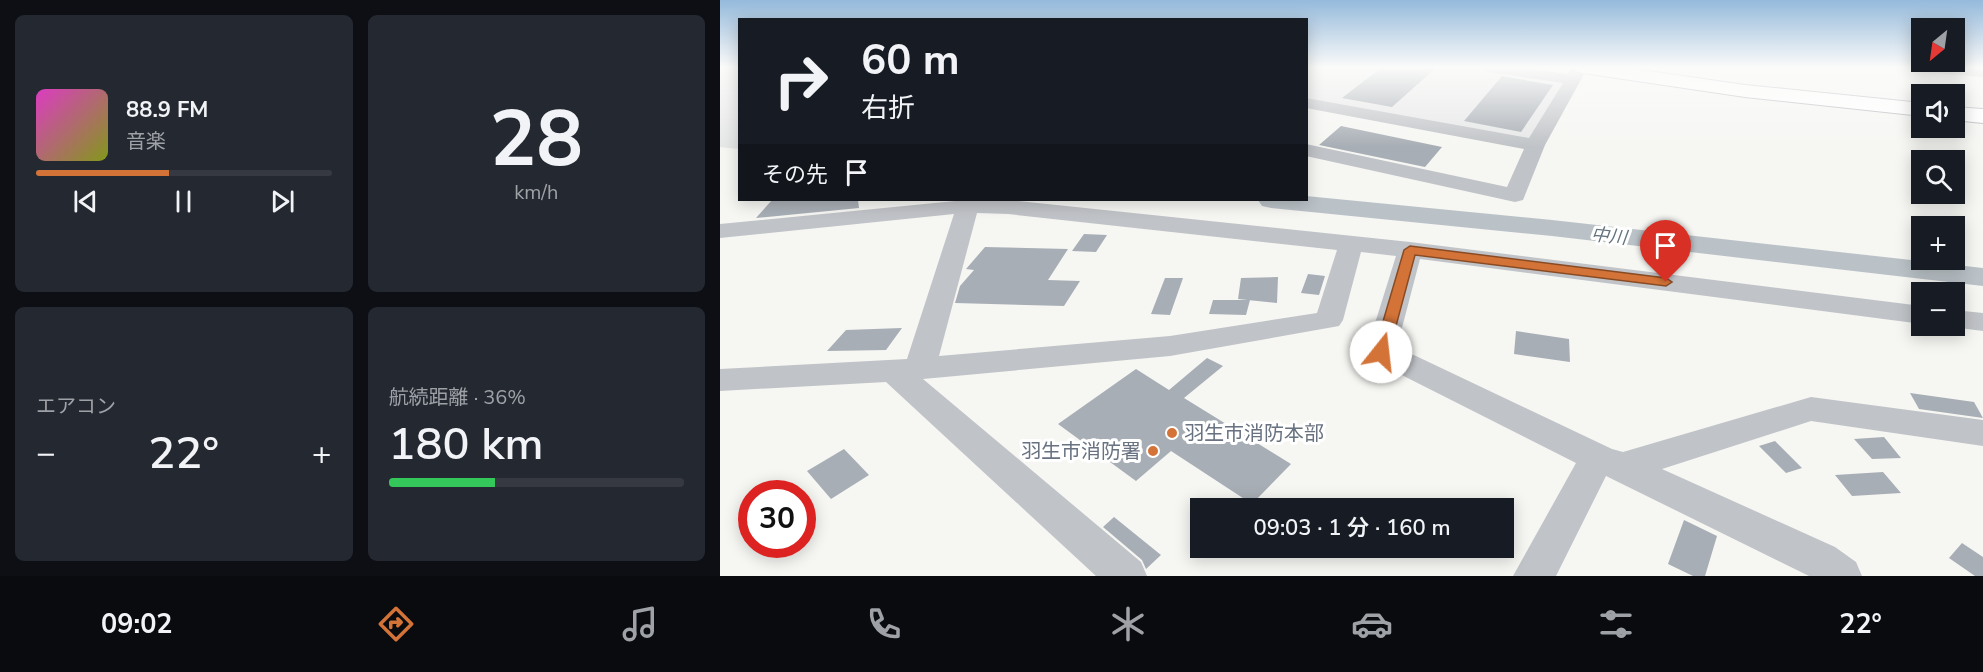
<!DOCTYPE html>
<html lang="ja">
<head>
<meta charset="utf-8">
<style>
	:root { --surface:#171b24; --page:#242831; --text:#f1f3f6; --muted:#9ea1a6; --line:#363941; --accent:#d37337 }
	body { margin:0; font-family:"Nunito Sans","Noto Sans JP",sans-serif; background:var(--page); color:var(--text); height:100vh; display:flex; flex-direction:column; font-size:22px; white-space:nowrap }
	* { box-sizing:border-box; margin:0 }
	p { font-size:20px; color:var(--muted) }
	.icon { flex:none; width:33px; height:33px; fill:none; stroke:currentColor; stroke-width:2; stroke-linecap:round; stroke-linejoin:round }
	.map { position:relative; flex:1; overflow:hidden }
	.drawer { display:flex; flex-direction:column; gap:15px; padding:15px; background:#0d0f14; width:720px }
	.drawer>* { flex:none }
	.hud { position:absolute; left:18px; top:18px; width:570px; height:183px; border-radius:0px; box-shadow:0 3px 15px #0003; background:#171b24; color:var(--text); overflow:hidden }
	.needle { width:39px; rotate:209deg }
	.tools { position:absolute; left:1191px; top:18px; display:grid; gap:12px }
	.tools a { display:grid; place-items:center; width:54px; height:54px; border-radius:0px; background:var(--surface); box-shadow:0 3px 15px #0003; font-size:30px }
	.speed { position:absolute; left:18px; top:480px; display:flex; gap:12px; font-size:30px; font-weight:700; text-align:center }
	.speed>* { display:grid; place-content:center; width:78px; height:78px; border-radius:50%; background:var(--surface); box-shadow:0 3px 15px #0003; line-height:1 }
	.speed .limit { border:9px solid #d22; background:#fff; color:#111 }
	.pin { position:absolute; display:grid; place-items:center; width:51px; height:51px; color:#fff; margin:-62px -26px; border-radius:50% 50% 50% 0; rotate:-45deg; box-shadow:0 0 6px #0007 }
	.pin .icon { rotate:45deg }
	.me { position:absolute; width:66px; margin:-33px; rotate:16deg; stroke-linejoin:round; filter:drop-shadow(0 0 4px #0008) }
	.turn { display:flex; align-items:center; gap:21px; height:126px; padding:0 24px; font-size:27px }
	.turn .icon { width:78px; height:78px; stroke-width:2.5 }
	.turn b { display:block; font-size:42px; line-height:51px }
	.then { display:flex; align-items:center; height:57px; padding:0 24px; background:#0003; gap:12px; font-size:22px }
	.big { font-size:45px; font-weight:600; line-height:1.1 }
	.drawer .tile { flex:1; display:flex; flex-direction:column; justify-content:center; gap:9px; min-width:0; padding:0 21px; border-radius:9px; background:var(--page) }
	.drawer .dial { align-items:center; gap:0 }
	.dial b { font-size:78px; line-height:1 }
	.song { display:flex; align-items:center; gap:18px }
	.cover { width:72px; height:72px; border-radius:9px; background:linear-gradient(135deg,hsl(310 70% 55%),hsl(70 70% 35%)) }
	.played { height:6px; border-radius:3px; background:linear-gradient(90deg,var(--accent) 45%,var(--line) 45%) }
	.keys { display:flex; justify-content:space-around; direction:ltr }
	.heat { display:flex; justify-content:space-between; align-items:center; font-size:33px; direction:ltr }
	.charge { height:9px; border-radius:4px; background:linear-gradient(90deg,#34c759 36%,var(--line) 0) }
	.drawer .tiles { flex:1; display:grid; gap:15px; grid-template-columns:repeat(2,1fr) }
	.trip { position:absolute; left:470px; top:498px; width:324px; height:60px; border-radius:0px; background:var(--surface); box-shadow:0 3px 15px #0003; font-weight:600; line-height:60px; text-align:center }
	.tab-bar { display:flex; height:96px; justify-content:space-around; align-items:center; background:#090b0e; color:var(--muted) }
	.tab-bar .icon { width:42px; height:42px }
	.tab-bar .active { color:var(--accent) }
	.tab-bar b { font-size:27px; color:var(--text) }
	main { display:flex; flex:1; min-height:0 }
	.map>svg:first-child { display:block }
	.built { fill:#e6e8e7 }
	.lines { fill:none; stroke-linecap:round; stroke-linejoin:round }
	.river { fill:#bac2c7; fill-rule:evenodd }
	.building { fill:#a8aeb5 }
	.major-casing { stroke:#b4b6bb; stroke-width:2 }
	.minor { fill:#c0c3c7; fill-rule:evenodd }
	.major { fill:#fff; fill-rule:evenodd }
	.route { fill:#d37337; stroke:#894b24; stroke-width:1.5 }
	.poi-dot { fill:#d37337; stroke:#fff; stroke-width:2 }
	.labels { text-anchor:middle; stroke-width:6; stroke-linejoin:round; paint-order:stroke }
	.water-label { font-size:18px; font-style:italic; fill:#63737e; stroke:#fff }
	.near-poi-label { font-size:20px; fill:#687281; stroke:#fff; text-anchor:start }
</style>
</head>
<body>
<main>
<section class="drawer">
<div class="tiles">
<div class="tile">
<div class="song"><i class="cover"></i><div><b>88.9 FM</b><p>音楽</p></div></div>
<div class="played"></div>
<div class="keys"><svg class="icon" aria-label="previous" viewBox="0 0 24 24"><path d="M18 5L8 12l10 7zM5 5v14"/></svg><svg class="icon" aria-label="pause" viewBox="0 0 24 24"><path d="M8 5v14M16 5v14"/></svg><svg class="icon" aria-label="next" viewBox="0 0 24 24"><path d="M6 5l10 7-10 7zM19 5v14"/></svg></div>
</div>
<div class="tile dial"><b>28</b><p>km/h</p></div>
<div class="tile"><p>エアコン</p>
<div class="heat"><a>−</a><b class="big">22°</b><a>+</a></div>
</div>
<div class="tile"><p>航続距離 · 36%</p><b class="big">180 km</b><div class="charge"></div></div>
</div>
</section>
<div class="map">
<svg width="1263" height="576" viewBox="0 0 1263 576">
	<rect width="100%" height="100%" fill="#f6f6f3"/>
	<path class="built" d="M0 67H19V149L0 147Z
		M586 67H755L844 81 809 142 587 101Z"/>
	<g class="lines">
		<path class="river" d="M586 196 832 220 1263 268V286L832 236 551 208 542 206 538 200H586Z"/>
	</g>
	<path class="building" d="M662 67H717L672 107 622 98Z
		M782 76 833 85 801 132 744 121Z
		M621 126 722 147 705 167 599 145Z
		M52 200H138L139 208 36 218Z
		M364 234 387 235 376 252 352 251Z
		M265 247 348 249 328 280 360 281 344 306 235 303 240 286 254 270 246 269Z
		M588 274 605 276 599 295 581 293Z
		M558 277 557 303 518 299 521 278Z
		M445 278H463L450 315 431 314Z
		M493 300H530L526 315 489 314Z
		M182 328 166 350 107 351 126 330Z
		M796 331 849 339 850 362 794 354Z
		M487 358 503 366 464 398 571 464 532 504 451 451 416 481 338 424 416 369 449 390Z
		M1190 393 1254 402 1263 418 1199 409Z
		M1164 437 1181 458 1152 459 1134 439Z
		M1055 441 1082 468 1066 473 1039 446Z
		M124 449 149 475 111 499 87 471Z
		M1163 472 1181 493 1132 496 1115 475Z
		M394 517 441 555 426 569 422 560 383 527Z
		M964 520 997 536 985 576H973L948 564Z
		M1242 543 1263 557V576H1255L1229 558Z"/>
	<g class="lines">
		<defs>
			<path id="major" d="M854 67H901L1025 85 1202 103V116L1025 97 863 73 856 71Z
				M1234 107 1263 109V123L1234 120Z"/>
		</defs>
		<use href="#major" class="major-casing"/>
		<path class="minor" d="M760 67H797L848 74 852 67H868L825 145 803 200 795 202 586 156V144L787 187 804 149 586 108V98L809 138 843 83 768 72Z
			M1198 67H1263V77L1206 72Z
			M245 200H288L690 242 1202 306V324L700 259 677 347 892 449 903 452 1091 397 1263 420V446L1091 421 942 469 1115 547 1136 562 1142 576H1089L886 476 836 576H793L856 463 650 359 646 352 676 256 641 252 623 320 619 326 450 356 203 379 421 562 427 576H376L166 382 0 391V369L187 359 234 214 0 238V224ZM257 213 288 214 617 250 597 313 450 336 219 356Z
			M1234 310 1263 313V331L1224 326H1234Z"/>
		<use href="#major" class="major"/>
	</g>
	<linearGradient id="sky" x2="0" y2="1"><stop stop-color="#95badb"/><stop offset="0.46" stop-color="#fbfbfa"/><stop offset="1" stop-color="#fbfbfa" stop-opacity="0"/></linearGradient>
	<rect width="1263" height="147" fill="url(#sky)"/>
	<path class="route" d="M690 246 946 278 952 282 946 286 695 255 669 352 667 356H656L654 352 684 250Z"/>
	<g class="poi-dot">
		<circle cx="452" cy="433" r="6"/>
		<circle cx="433" cy="451" r="6"/>
	</g>
	<g class="labels">
		<g class="water-label">
			<text transform="translate(889 236) rotate(6)" y="6">中川</text>
		</g>
		<g class="near-poi-label">
			<text x="464" y="440">羽生市消防本部</text>
			<text x="421" y="458" text-anchor="end">羽生市消防署</text>
		</g>
	</g>
</svg>
<div class="tools">
<a><svg class="needle" viewBox="-14 -14 28 28"><path d="M0-13l5 13h-10z" fill="#e53935"/><path d="M0 13l5-13h-10z" fill="#9ea1a6"/></svg></a>
<a><svg class="icon" aria-label="sound" viewBox="0 0 24 24"><path d="M4 9h4l5-4v14l-5-4H4zM17 9q2 3 0 6"/></svg></a>
<a><svg class="icon" aria-label="search" viewBox="0 0 24 24"><circle cx="10" cy="10" r="6"/><path d="M15 15l6 6"/></svg></a>
<a>+</a>
<a>−</a>
</div>
<div class="speed"><div class="limit">30</div></div>
<div class="pin" style="left:946px;top:282px;background:#d93025"><svg class="icon" aria-label="arrive" viewBox="0 0 24 24"><path d="M6 21V4h12l-3 4 3 4H6"/></svg></div>
<svg class="me" style="left:661px;top:352px" viewBox="-20 -20 40 40"><circle r="19" fill="#fff"/><path d="M0-13L10 11 0 6-10 11z" fill="#d37337"/></svg>
<div class="trip">09:03 · 1 分 · 160 m</div>
<div class="hud">
<div class="turn"><svg class="icon" aria-label="right" viewBox="0 0 24 24"><path d="M7 20v-9h11M14 6l5 5-5 5"/></svg><div><b>60 m</b>右折</div></div>
<div class="then">その先<svg class="icon" aria-label="arrive" viewBox="0 0 24 24"><path d="M6 21V4h12l-3 4 3 4H6"/></svg></div>
</div>
</div>
</main>
<nav class="tab-bar">
<b>09:02</b>
<svg class="icon active" aria-label="directions" viewBox="0 0 24 24"><path d="M12 3l9 9-9 9-9-9zM9 14v-3h6M13 9l2 2-2 2"/></svg>
<svg class="icon" aria-label="music" viewBox="0 0 24 24"><path d="M9 18V5l10-2v13"/><circle cx="6" cy="18" r="3"/><circle cx="16" cy="16" r="3"/></svg>
<svg class="icon" aria-label="phone" viewBox="0 0 24 24"><path d="M5 4h4l2 5-3 2q2 4 5 5l2-3 5 2v4C11 20 4 13 5 4z"/></svg>
<svg class="icon" aria-label="climate" viewBox="0 0 24 24"><path d="M12 3v18M4 7l16 10M4 17L20 7"/></svg>
<svg class="icon" aria-label="car" viewBox="0 0 24 24"><path d="M5 17H2v-5l4-1 3-4h7l3 4 3 1v5h-3M9 17h6M6 11h13"/><circle cx="7" cy="17" r="2"/><circle cx="17" cy="17" r="2"/></svg>
<svg class="icon" aria-label="filters" viewBox="0 0 24 24"><path d="M4 7h16M4 17h16"/><circle cx="9" cy="7" r="2"/><circle cx="15" cy="17" r="2"/></svg>
<b>22°</b>
</nav>
</body>
</html>
